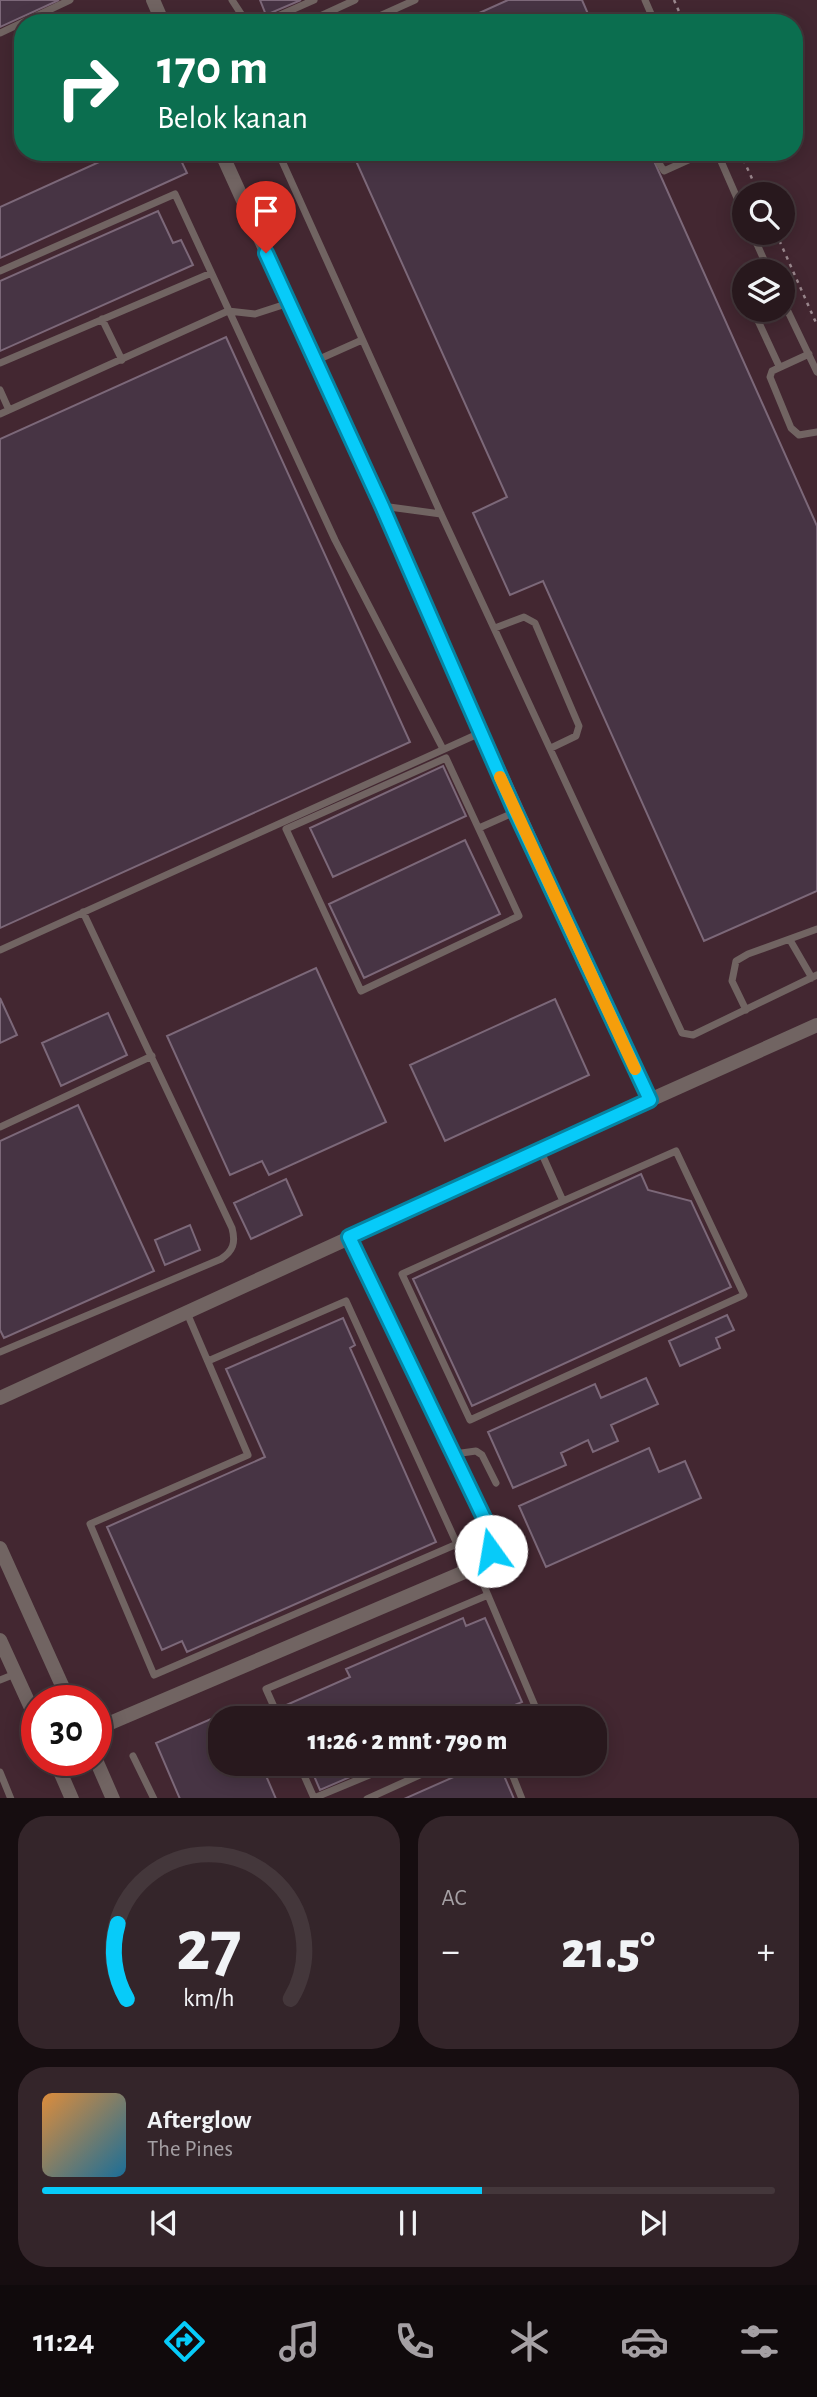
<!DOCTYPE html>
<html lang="id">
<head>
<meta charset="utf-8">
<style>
	:root { --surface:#28181d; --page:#34252a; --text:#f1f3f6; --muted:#a5a0a4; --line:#44373b; --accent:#07cbf9 }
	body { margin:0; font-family:"Alegreya Sans",sans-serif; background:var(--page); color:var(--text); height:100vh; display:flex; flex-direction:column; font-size:26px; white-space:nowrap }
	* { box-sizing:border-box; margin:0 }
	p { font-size:23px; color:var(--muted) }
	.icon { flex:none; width:38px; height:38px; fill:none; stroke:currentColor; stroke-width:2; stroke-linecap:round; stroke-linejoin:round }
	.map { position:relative; height:1798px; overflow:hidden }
	.sheet { display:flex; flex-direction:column; gap:18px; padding:18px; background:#160d10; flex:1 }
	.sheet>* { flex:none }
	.banner { position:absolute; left:14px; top:14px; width:789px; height:147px; border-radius:28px; box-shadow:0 4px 18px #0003,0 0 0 2px var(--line); background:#0b6e4f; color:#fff; overflow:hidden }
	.tools { position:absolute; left:732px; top:182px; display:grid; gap:14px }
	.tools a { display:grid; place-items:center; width:63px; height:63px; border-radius:50%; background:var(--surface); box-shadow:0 4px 18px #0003,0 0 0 2px var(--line); font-size:35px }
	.speed { position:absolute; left:21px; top:1685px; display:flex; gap:14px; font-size:35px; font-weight:700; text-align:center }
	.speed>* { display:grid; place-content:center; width:91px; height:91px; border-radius:50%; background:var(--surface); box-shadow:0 4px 18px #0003,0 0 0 2px var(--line); line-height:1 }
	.speed .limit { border:10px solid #d22; background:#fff; color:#111 }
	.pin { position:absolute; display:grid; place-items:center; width:60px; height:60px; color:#fff; margin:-72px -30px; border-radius:50% 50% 50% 0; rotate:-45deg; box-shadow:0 0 7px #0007 }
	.pin .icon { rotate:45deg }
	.me { position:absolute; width:77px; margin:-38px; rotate:347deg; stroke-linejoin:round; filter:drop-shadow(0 0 5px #0008) }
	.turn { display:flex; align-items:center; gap:24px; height:147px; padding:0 28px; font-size:32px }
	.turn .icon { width:91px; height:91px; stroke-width:2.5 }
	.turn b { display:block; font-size:49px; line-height:60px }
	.big { font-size:52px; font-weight:800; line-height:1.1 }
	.sheet .tile { flex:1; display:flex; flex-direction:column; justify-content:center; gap:10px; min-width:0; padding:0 24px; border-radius:28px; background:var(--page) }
	.sheet .dial { align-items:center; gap:0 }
	.dial svg { height:182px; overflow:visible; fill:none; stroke:var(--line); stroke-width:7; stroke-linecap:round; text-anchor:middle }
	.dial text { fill:var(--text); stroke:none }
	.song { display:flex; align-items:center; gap:21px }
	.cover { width:84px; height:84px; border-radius:10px; background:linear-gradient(135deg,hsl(30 70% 55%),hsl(200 70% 35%)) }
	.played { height:7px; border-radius:4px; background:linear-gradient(90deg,var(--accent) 60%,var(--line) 60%) }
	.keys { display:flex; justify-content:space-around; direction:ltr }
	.heat { display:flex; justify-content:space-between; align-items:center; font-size:38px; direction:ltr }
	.sheet .tiles { flex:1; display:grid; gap:18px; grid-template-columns:1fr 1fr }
	.tile:last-child { grid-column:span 2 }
	.trip { position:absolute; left:208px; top:1706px; width:399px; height:70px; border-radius:28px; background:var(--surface); box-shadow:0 4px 18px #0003,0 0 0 2px var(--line); font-weight:800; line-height:70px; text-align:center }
	.dock { display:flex; height:112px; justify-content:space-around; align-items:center; background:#100a0c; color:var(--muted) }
	.dock .icon { width:49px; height:49px }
	.dock .active { color:var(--accent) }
	.dock b { font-size:32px; color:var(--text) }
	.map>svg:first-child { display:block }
	.built { fill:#432731; fill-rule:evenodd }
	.building { fill:#473444; stroke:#7c6879; stroke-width:2 }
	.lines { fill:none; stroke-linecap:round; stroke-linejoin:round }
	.path { stroke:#9b888e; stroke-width:2.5; stroke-dasharray:3.5 5; stroke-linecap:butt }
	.lane { stroke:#716462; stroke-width:7 }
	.street { stroke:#716462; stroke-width:14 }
	.route-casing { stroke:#0584a2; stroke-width:18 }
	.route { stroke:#07cbf9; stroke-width:12 }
	.slow { stroke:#f59e0b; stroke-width:12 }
</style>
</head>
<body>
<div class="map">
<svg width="817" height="1799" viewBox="0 0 817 1799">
	<rect width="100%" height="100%" fill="#362027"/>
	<path class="built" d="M0 0H817V1798L0 1799ZM23 23H794V152H23ZM744 194H782V233H744ZM744 271H782V310H744ZM37 1701H96V1760H37ZM220 1718H595V1764H220Z"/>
	<path class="building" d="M0 0H59L0 27Z
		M260 0H301L266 15Z
		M508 0H582L592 23H457Z
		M121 152H177L187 173 0 258V207Z
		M352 152H650L817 526V891L704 941 543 581 510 595 473 513 507 497Z
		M158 211 173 243 181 240 193 265 0 351V281Z
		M226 337 410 742 0 928V439Z
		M443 766 466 816 333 877 310 828Z
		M465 840 500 914 364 978 329 904Z
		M316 968 386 1122 269 1175 262 1161 230 1175 167 1036Z
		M0 998 17 1035 0 1043Z
		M555 999 589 1075 445 1141 410 1065Z
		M108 1013 127 1055 61 1086 42 1043Z
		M78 1105 154 1271 4 1338 0 1330V1141Z
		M641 1174 648 1190 691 1201 731 1287 472 1406 413 1279Z
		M286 1179 302 1215 251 1239 234 1203Z
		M190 1225 200 1250 165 1265 155 1240Z
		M727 1315 734 1330 716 1338 720 1348 680 1366 669 1341Z
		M343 1318 355 1345 350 1348 436 1542 187 1652 182 1641 162 1650 107 1527 265 1457 226 1369Z
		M646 1378 658 1404 611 1425 618 1441 593 1452 588 1440 561 1453 566 1465 513 1488 488 1432 595 1384 601 1398Z
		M649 1448 659 1472 685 1461 701 1498 546 1567 519 1506Z
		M463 1618 466 1626 485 1618 522 1702 484 1718H289L284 1706 350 1677 346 1669Z
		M236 1708 241 1718H220V1764H261L276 1799H180L156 1743Z
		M309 1764H380L320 1790Z
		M483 1764H499L514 1799H404Z"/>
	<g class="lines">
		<path class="path" d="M674 0 684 23
			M740 152 759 194
			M776 233 817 325"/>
		<path class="lane" d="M232 0 247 23
			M645 0 655 23
			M262 23 314 0
			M305 23 355 0
			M364 23 415 0
			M0 33 70 0
			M278 152 441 514 682 1033 693 1035 817 975
			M652 152 664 171 706 152
			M717 152 744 214
			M752 233 769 271
			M0 271 175 194 335 540 443 749
			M744 285V289
			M782 299 817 372
			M753 310 779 366
			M102 319 122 360
			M809 354 772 371 770 377 791 428 799 435 817 432
			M315 361 362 340
			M0 363 209 274
			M0 390 9 410
			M0 414 228 311 255 314 289 303
			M382 506 441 514
			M495 628 524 617 535 623 579 726 576 736 551 748
			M446 758 519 916 361 991 286 829Z
			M479 828 515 812
			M790 940 812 978
			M0 950 480 733
			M746 1010 732 981 736 961 748 954 817 929
			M0 1127 152 1056
			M541 1152 563 1201 402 1274 470 1420 744 1295 676 1151 563 1201
			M187 1313 248 1455 90 1524 154 1675 457 1544 346 1301 208 1361
			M0 1352 221 1259C233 1251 236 1243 232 1228L83 912
			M454 1454 476 1451 482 1455 496 1483
			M476 1567 535 1706 505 1718
			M0 1680 15 1674
			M279 1718 266 1689 488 1595
			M133 1756 154 1799
			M299 1764 314 1798 396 1764
			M508 1764 522 1799
			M0 1772 11 1799
			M367 1799 444 1764"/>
		<path class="street" d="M153 0 163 23
			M650 1100 817 1025
			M0 1398 650 1100C503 786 365 468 221 152
			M0 1548 69 1701
			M0 1640 37 1721
			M96 1729 476 1567C495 1553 492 1541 485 1520L349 1237
			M55 1760 72 1799
			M96 1760 113 1799"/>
	</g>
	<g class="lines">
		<defs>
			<path id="route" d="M266 253 382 506 515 811 650 1100 349 1237 485 1520 492 1539 491 1551"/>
		</defs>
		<use href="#route" class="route-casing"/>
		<use href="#route" class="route"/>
		<path class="slow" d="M500 777 635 1069"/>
	</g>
</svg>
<div class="tools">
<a><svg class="icon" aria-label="search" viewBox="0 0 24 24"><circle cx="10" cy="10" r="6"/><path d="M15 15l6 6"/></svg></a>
<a><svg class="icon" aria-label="layers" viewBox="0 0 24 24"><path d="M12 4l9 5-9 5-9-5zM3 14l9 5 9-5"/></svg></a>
</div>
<div class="speed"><div class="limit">30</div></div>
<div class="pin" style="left:266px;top:253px;background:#d93025"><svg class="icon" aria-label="arrive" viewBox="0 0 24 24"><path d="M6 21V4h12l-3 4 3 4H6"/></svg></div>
<svg class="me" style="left:491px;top:1551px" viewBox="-20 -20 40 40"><circle r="19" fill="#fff"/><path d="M0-13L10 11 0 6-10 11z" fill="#07cbf9"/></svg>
<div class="trip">11:26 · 2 mnt · 790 m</div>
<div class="banner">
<div class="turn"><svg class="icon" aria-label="right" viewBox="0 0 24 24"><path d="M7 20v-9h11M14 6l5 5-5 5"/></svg><div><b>170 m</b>Belok kanan</div></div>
</div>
</div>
<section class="sheet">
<div class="tiles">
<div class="tile dial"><svg viewBox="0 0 100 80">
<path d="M14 69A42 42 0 1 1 86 69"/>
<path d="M14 69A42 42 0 0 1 10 36" stroke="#07cbf9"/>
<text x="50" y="56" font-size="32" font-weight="700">27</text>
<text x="50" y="72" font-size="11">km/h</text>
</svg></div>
<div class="tile"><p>AC</p>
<div class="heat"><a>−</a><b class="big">21.5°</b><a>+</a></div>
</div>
<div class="tile">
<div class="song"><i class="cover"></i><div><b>Afterglow</b><p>The Pines</p></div></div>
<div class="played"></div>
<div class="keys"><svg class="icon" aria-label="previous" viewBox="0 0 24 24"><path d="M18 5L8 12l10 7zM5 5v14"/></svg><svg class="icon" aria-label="pause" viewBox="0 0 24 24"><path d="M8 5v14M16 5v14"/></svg><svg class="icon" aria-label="next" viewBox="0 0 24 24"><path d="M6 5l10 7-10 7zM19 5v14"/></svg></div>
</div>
</div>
</section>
<nav class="dock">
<b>11:24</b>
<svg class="icon active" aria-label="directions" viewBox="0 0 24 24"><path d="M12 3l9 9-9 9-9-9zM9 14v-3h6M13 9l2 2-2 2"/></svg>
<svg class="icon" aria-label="music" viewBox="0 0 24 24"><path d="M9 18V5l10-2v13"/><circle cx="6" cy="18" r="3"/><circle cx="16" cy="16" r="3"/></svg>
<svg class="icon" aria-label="phone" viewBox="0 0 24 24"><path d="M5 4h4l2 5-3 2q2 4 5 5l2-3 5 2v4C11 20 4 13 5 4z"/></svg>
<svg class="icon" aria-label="climate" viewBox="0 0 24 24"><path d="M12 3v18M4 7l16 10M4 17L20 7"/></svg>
<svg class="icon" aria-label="car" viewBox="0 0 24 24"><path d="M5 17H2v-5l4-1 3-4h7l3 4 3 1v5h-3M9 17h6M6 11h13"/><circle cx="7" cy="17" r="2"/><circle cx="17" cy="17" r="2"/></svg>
<svg class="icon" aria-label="filters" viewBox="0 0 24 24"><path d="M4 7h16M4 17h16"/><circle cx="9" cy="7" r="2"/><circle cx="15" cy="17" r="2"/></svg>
</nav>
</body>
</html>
